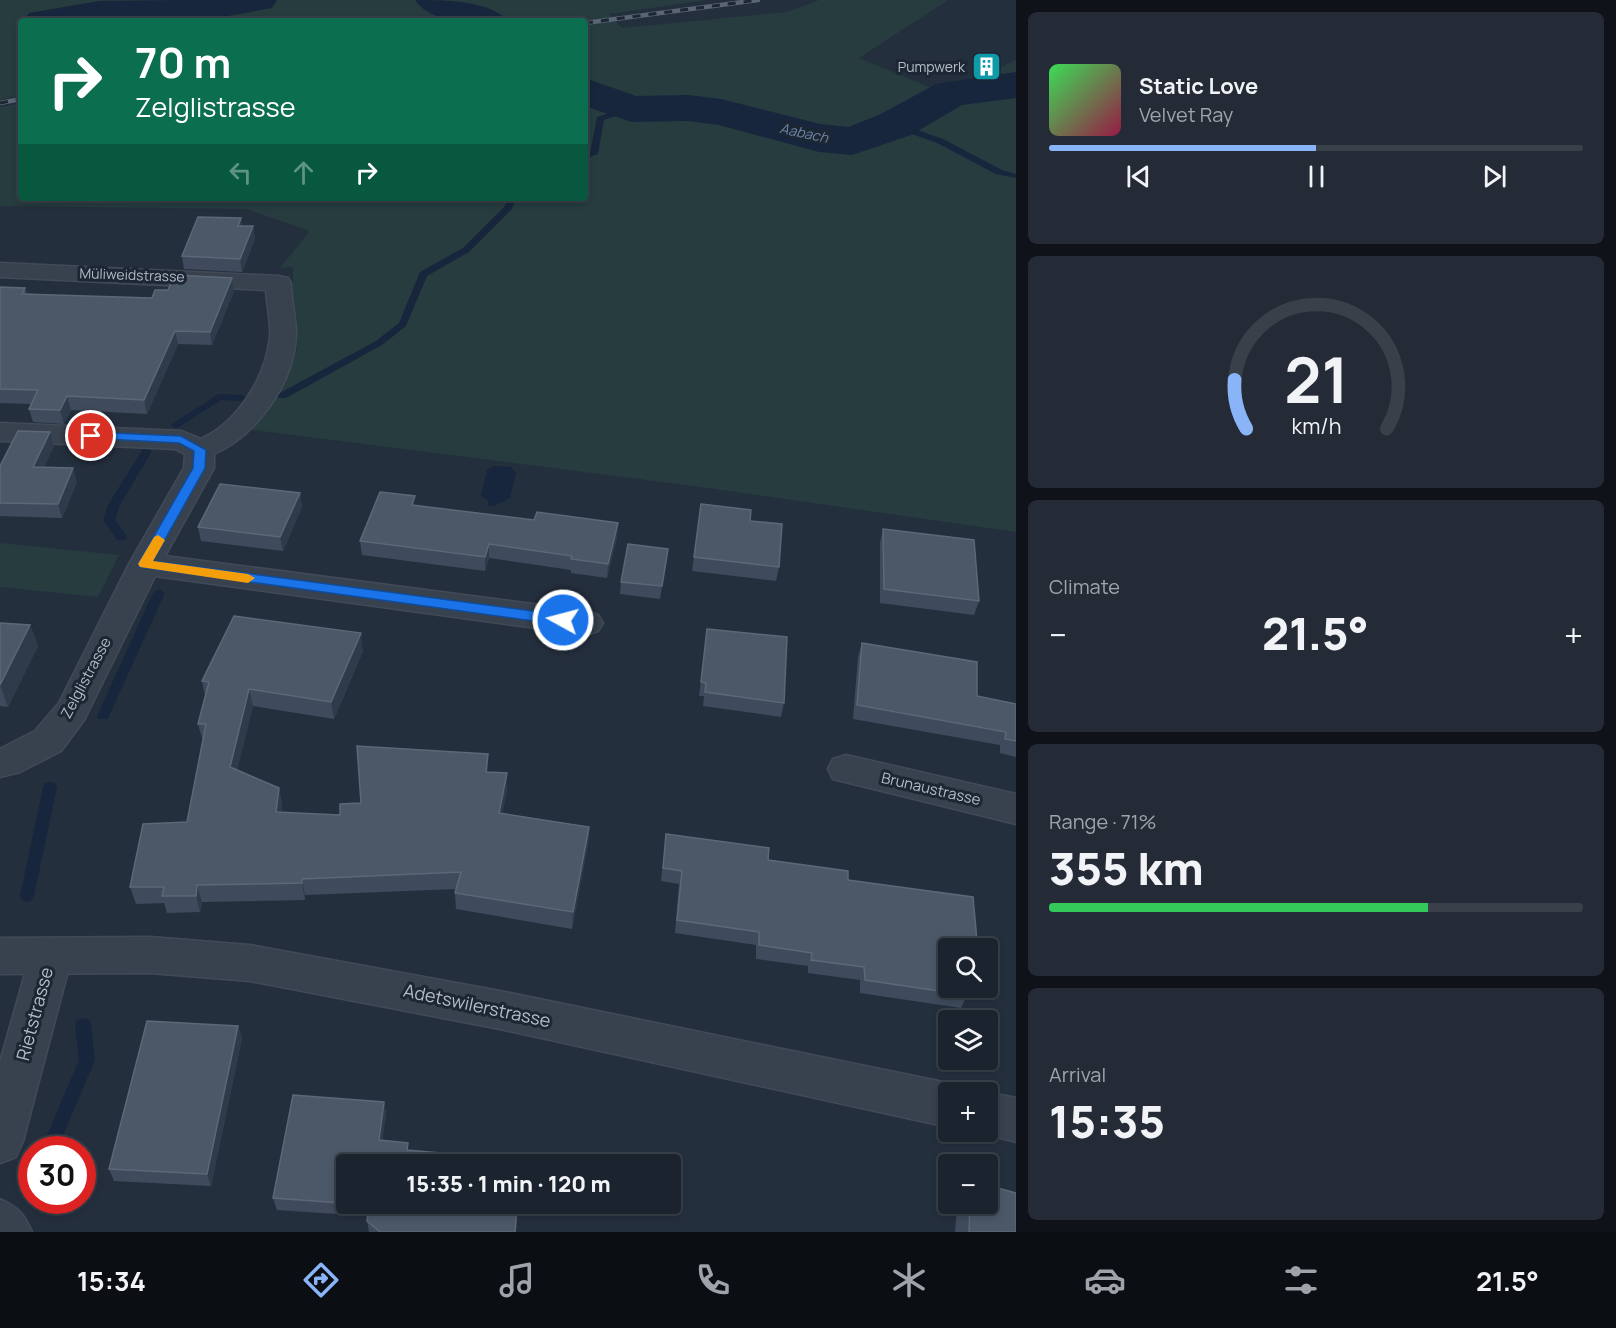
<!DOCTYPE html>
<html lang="en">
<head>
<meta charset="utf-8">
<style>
	:root { --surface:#1b232e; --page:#242b36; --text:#f1f3f6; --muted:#a0a4aa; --line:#39404a; --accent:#8ab4f8 }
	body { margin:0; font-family:Manrope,sans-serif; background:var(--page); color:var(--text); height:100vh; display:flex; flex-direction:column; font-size:22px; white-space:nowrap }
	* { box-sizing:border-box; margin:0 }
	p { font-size:20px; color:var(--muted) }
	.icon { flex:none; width:33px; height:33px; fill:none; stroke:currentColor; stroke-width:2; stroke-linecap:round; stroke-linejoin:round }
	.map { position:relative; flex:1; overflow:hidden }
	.sheet { display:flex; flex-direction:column; gap:12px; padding:12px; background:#0f1319; width:600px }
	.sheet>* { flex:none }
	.guide { position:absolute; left:18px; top:18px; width:570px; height:183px; border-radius:6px; box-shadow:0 3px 9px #0003,0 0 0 2px var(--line); background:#0b6e4f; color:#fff; overflow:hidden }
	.controls { position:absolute; left:938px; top:938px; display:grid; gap:12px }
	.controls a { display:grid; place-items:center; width:60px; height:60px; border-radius:6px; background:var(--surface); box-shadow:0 3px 9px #0003,0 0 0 2px var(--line); font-size:30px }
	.speed { position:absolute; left:18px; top:1136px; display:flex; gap:12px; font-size:30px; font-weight:700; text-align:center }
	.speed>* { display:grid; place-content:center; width:78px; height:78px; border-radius:50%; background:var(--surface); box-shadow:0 3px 9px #0003,0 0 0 2px var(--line); line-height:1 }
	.speed .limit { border:9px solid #d22; background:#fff; color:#111 }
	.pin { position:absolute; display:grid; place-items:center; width:51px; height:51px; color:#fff; margin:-26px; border:3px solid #fff; border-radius:50%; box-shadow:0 2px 6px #0007 }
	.me { position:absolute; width:66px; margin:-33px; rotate:277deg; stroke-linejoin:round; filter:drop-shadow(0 0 4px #0008) }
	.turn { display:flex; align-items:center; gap:21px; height:126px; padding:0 18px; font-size:27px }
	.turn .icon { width:78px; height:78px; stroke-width:2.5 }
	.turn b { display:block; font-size:42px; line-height:51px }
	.lanes { display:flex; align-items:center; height:57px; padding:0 18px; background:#0003; justify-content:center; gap:30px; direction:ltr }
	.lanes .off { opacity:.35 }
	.big { font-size:45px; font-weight:800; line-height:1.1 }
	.sheet .tile { flex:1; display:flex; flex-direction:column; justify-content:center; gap:9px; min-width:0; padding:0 21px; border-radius:9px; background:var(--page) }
	.sheet .dial { align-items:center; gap:0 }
	.dial svg { height:156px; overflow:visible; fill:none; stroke:var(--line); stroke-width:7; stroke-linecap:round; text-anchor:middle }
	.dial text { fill:var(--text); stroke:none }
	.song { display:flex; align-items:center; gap:18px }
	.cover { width:72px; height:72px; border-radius:9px; background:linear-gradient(135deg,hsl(130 70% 55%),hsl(340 70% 35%)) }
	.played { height:6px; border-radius:3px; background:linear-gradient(90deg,var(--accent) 50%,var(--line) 50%) }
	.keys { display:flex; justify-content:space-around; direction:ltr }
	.heat { display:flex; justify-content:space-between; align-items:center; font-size:33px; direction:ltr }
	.charge { height:9px; border-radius:4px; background:linear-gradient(90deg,#34c759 71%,var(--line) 0) }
	.trip { position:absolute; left:336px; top:1154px; width:345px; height:60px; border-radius:6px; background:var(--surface); box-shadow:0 3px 9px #0003,0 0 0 2px var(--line); font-weight:800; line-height:60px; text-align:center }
	.dock { display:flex; height:96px; justify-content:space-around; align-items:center; background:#0b0e12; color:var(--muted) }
	.dock .icon { width:42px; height:42px }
	.dock .active { color:var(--accent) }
	.dock b { font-size:27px; color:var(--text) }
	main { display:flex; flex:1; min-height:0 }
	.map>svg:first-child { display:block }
	.green { fill:#263c3f }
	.water { fill:#17263c }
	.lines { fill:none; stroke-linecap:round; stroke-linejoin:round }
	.stream { fill:#17263c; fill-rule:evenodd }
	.river { fill:#17263c; fill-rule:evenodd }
	.minor-casing { stroke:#414a57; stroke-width:3 }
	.tertiary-casing { stroke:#414a57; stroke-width:3 }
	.minor { fill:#38414e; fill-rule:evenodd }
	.tertiary { fill:#38414e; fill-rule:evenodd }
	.rail-casing { stroke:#5a6575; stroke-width:4.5 }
	.rail { stroke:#1d2633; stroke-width:3; stroke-dasharray:8; stroke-linecap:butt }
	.wall { fill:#3f4b5c }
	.shaded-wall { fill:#2f3b4b }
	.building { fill:#4b5868; stroke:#5c6777; stroke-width:1.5 }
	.route { fill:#1a73e8; stroke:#114b97; stroke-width:1.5 }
	.slow { fill:#f59e0b }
	.labels { text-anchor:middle; stroke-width:6; stroke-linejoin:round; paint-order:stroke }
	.far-poi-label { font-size:14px; fill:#b4bcc9; stroke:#1d2633; text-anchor:end }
	.far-water-label { font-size:14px; font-style:italic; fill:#6d86a8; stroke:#1d2633 }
	.far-street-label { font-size:14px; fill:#b4bcc9; stroke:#1d2633 }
	.street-label { font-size:15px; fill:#b4bcc9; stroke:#1d2633 }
	.near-street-label { font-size:18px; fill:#b4bcc9; stroke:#1d2633 }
</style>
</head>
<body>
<main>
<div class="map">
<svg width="1016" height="1232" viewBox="0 0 1016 1232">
	<rect width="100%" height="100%" fill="#242f3e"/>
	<path class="green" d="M0 0H707L609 14 622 28 787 12 819 0H948L859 58 946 94 1016 60V532L686 485 247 429C262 411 291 376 296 353 300 337 292 318 288 302L293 301V267L280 268 310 231 246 209 0 206V107L21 103V198H585V21H21V95L0 100Z
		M0 543 119 555 98 597 0 587Z"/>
	<path class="water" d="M494 466 511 467 516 473 510 498 494 506H488V500L481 496 487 470Z"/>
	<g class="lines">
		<path class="stream" d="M188 0H195L206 10 201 11Z
			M628 107 635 109 604 120 598 154 585 159V154L590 153 597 117Z
			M892 123H898L943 139 1002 170 1016 174V178L996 174 937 143 892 127Z
			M509 198H517L511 210 469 252 427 276 406 326 382 345 286 398H278V394L376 341 399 323 420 272 463 248 504 207Z
			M219 394 242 395 247 398 242 401 221 400 179 427 175 428 170 425Z
			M147 448 152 451 120 505 115 520 127 537 125 540H117L103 520 108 505 143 449Z
			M159 589 165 593 109 716 108 719H98L97 716 153 593Z
			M50 782 55 783 57 787 34 896 32 900 27 902 22 900 20 896 43 787 45 783Z
			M83 1018 89 1020 91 1025 95 1060 61 1140V1149H45V1140L79 1060 75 1025 77 1020Z"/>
		<path class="river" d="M184 0H277L272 8 200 21H23L29 13 99 1Z
			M415 0C444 0 489 0 508 21 479 21 434 27 415 0Z
			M1016 72V98L962 105 911 135 852 155 819 152 719 125 688 121 631 122 585 106V78L636 96 688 95 721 99 820 124 848 127 879 115 936 84Z"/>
		<defs>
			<path id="minor" d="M0 263 279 276 288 278 291 283C291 300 296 317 296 334 295 382 257 435 214 454V468L165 556 586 611 598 615 603 623 598 631 586 635 155 576 84 720 61 751 20 772 0 777V749L35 731 59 703 129 564 184 468 185 454 175 449 0 441V423L181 431 201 439C238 422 266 377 270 337 271 321 267 306 266 290L0 277Z
				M846 755 1016 794V824L833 779 828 769 833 759Z
				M51 938 66 943 72 956 23 1141 16 1157 0 1163V1062L30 956 36 943Z
				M0 1199C18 1207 24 1214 32 1232H0Z"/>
			<path id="tertiary" d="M150 937 250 945 500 991 948 1083 965 1092H948V1127L500 1029 250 981 150 973 0 974V938Z
				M987 1092 1016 1098V1142L975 1131H987Z"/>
		</defs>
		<use href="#minor" class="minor-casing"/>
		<use href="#tertiary" class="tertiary-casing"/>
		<use href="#minor" class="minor"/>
		<use href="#tertiary" class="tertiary"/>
		<defs>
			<path id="rail" d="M585 23 758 0
				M0 103 21 99"/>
		</defs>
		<use href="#rail" class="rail-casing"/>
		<use href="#rail" class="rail"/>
	</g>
	<path class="wall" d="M242 226H253L255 239 242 272 184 269 182 256Z
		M232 278 234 291 212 345 178 344 147 414 71 410 64 424 33 422 29 409 31 404 0 403V287L25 288 27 294 152 298 168 290Z
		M50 432 54 446 44 467 77 482 62 518 0 516V466Z
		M300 493 302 507 283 551 201 541 198 527Z
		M701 504 750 521 779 567 776 581 692 571Z
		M415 505 617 537 607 578 571 573V570L489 558 485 571 362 555 360 541Z
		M883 529 979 601 974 615 880 603V543Z
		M668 549 660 599 620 594 621 582Z
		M0 623 30 625 38 646 8 707 0 706Z
		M707 629 784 703 781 717 703 706 704 696H699Z
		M862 643 977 696 1016 704V757L1000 753V745L853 719 858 657Z
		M363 651 334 719 253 706 237 770 279 788 282 805 281 812 340 815 361 803 488 772 507 790 502 813 589 827 588 844 572 929 456 909 455 893 456 889 305 895V900L202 902 200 912 167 913 164 903 136 904 130 887 187 822 203 741 198 724 205 696 202 681Z
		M666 834 848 880 977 941 974 948H948L967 995 961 1008 860 993V980L808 973V966L756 959V945L675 933 679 884 661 881Z
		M238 1026 242 1038 211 1186 114 1181 109 1169Z
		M384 1102 386 1114 382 1140 409 1150 518 1203 516 1232H369L367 1221 368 1216 277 1210 273 1198Z
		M959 1203H987L1016 1232H955L957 1207Z"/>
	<path class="shaded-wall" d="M241 218 243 230 238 226Z
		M253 226 255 239 242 272 240 259Z
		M232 278 234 291 212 345 210 332Z
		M175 331 178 344 147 414 144 400Z
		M67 396 71 410 64 424 60 410Z
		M50 432 54 446 38 481 33 467Z
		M73 468 77 482 62 518 58 504Z
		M300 493 302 507 283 551 280 537Z
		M618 523 617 537 607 578 608 564Z
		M489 544V558L485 571V557Z
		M668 549 667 562 660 599 662 586Z
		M30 625 38 646 8 707 0 685Z
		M361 633 363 651 334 719 331 702Z
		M249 689 253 706 234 784 230 767Z
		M488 754V771L486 789V772Z
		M507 773V790L499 830V813Z
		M279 788 282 805 280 829 276 812Z
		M589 827 588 844 572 929 573 912Z
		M302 879 305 895V900L302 883Z
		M197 885 202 902 200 912 196 896Z
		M238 1026 242 1038 211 1186 207 1174Z
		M384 1102 386 1114 381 1152 379 1140Z"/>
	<path class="building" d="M198 217 241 218 238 226H253L240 259 182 256Z
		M174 275 232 278 210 332 175 331 144 400 67 396 60 410 29 409 38 390 0 389V287L25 288 22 294 152 298 155 290H168Z
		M18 431 50 432 33 467 73 468 58 504 0 503V466Z
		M220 484 300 493 280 537 198 527Z
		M380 492 415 496 412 505 534 520 537 512 618 523 608 564 571 559 572 556 489 544 485 557 360 541Z
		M701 504 751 510 750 521 782 524 779 567 694 557Z
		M883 529 974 540 979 601 884 589Z
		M628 544 668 549 662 586 621 582Z
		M234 616 361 633 331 702 249 689 230 767 279 788 276 812 340 815V804L361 803 357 746 488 754 486 772 507 773 499 813 589 827 573 912 455 893 461 872 302 879V883L197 885 196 896H162L164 887H130L143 824 187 822 206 724H198L209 682 202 681Z
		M0 623 30 625 0 685Z
		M707 629 787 637 784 703 705 692 706 683 701 682Z
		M862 643 977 662V696L1016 704V741L1005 739 1006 732 857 705Z
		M666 834 769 848 768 860 848 871V880L973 897 977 941 963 939V948H948V987H966L967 995 865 980 864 967 811 960 812 953 759 945V932L677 920 682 871 663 868Z
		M147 1021 238 1026 207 1174 109 1169Z
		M293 1095 384 1102 379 1140 408 1143 407 1150 520 1160V1164H346V1203H517L515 1232H380L367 1221 369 1205 273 1198Z
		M987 1185 1016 1193V1232H969L970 1203H987Z"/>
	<path class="route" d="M91 432 181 436 206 450 205 468 153 561 563 615 570 620 563 625 140 567 138 564 193 468 194 451 179 443 86 438 85 436Z"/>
	<path class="slow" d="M158 535 165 540 153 561 248 574 255 578 248 583 140 567 138 564 154 537Z"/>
	<defs>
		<symbol id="building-square" viewBox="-11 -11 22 22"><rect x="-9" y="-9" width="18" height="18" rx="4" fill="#0f9aa8" stroke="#1d2633"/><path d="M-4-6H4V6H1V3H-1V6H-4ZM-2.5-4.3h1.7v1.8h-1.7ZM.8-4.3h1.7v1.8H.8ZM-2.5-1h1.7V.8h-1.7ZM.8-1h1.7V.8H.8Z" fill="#fff"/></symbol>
	</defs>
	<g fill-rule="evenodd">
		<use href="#building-square" x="970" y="50" width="33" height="33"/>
	</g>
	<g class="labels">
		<g class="far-poi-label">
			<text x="965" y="72">Pumpwerk</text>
		</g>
		<g class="far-water-label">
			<text transform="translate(804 133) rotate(12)" y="5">Aabach</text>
		</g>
		<g class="far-street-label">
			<text transform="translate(132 275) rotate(2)" y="5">Müliweidstrasse</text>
		</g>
		<g class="street-label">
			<text transform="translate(86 678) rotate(-62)" y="5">Zelglistrasse</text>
			<text transform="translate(931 789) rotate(13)" y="5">Brunaustrasse</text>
		</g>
		<g class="near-street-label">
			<text transform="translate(477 1006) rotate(12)" y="6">Adetswilerstrasse</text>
			<text transform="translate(35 1014) rotate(-75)" y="6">Rietstrasse</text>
		</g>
	</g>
</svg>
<div class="controls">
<a><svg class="icon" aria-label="search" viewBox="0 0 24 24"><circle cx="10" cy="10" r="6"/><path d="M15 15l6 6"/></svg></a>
<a><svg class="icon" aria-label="layers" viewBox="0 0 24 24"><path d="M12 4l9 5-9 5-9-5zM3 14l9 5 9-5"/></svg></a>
<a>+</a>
<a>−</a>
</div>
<div class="speed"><div class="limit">30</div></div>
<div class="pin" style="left:91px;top:436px;background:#d93025"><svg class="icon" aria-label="arrive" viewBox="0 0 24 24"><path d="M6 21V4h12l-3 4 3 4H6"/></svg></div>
<svg class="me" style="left:563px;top:620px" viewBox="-20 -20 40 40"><circle r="17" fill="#1a73e8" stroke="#fff" stroke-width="3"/><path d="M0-11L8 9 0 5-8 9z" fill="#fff"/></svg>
<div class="trip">15:35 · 1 min · 120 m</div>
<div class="guide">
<div class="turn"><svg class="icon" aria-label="right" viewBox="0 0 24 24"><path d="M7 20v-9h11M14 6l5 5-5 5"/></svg><div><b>70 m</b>Zelglistrasse</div></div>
<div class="lanes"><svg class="icon off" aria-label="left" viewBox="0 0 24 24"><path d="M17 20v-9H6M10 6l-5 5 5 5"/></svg><svg class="icon off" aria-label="ahead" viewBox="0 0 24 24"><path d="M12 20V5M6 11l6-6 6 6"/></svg><svg class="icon" aria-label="right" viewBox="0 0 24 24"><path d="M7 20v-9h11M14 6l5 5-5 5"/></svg></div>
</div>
</div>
<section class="sheet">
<div class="tile">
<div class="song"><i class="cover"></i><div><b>Static Love</b><p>Velvet Ray</p></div></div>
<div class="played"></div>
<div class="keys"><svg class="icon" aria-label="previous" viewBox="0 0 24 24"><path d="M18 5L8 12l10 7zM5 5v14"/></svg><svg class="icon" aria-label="pause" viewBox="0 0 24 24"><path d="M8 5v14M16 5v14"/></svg><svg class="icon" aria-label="next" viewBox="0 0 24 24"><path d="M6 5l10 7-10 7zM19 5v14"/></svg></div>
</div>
<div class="tile dial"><svg viewBox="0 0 100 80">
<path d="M14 69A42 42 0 1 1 86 69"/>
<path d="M14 69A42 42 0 0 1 8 44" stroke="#8ab4f8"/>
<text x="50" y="56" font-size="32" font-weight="700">21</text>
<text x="50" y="72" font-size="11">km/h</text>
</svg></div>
<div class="tile"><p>Climate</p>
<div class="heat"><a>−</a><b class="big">21.5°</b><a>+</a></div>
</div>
<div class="tile"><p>Range · 71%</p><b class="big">355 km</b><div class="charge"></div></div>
<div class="tile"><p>Arrival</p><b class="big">15:35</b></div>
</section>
</main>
<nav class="dock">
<b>15:34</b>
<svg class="icon active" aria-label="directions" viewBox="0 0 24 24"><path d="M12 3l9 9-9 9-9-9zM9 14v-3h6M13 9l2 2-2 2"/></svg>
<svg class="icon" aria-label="music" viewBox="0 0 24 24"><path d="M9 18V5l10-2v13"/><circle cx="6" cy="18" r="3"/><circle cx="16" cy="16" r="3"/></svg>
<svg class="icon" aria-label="phone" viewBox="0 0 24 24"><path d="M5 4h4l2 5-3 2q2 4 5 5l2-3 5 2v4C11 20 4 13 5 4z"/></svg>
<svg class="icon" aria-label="climate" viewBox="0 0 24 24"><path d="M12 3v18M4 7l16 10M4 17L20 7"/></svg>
<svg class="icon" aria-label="car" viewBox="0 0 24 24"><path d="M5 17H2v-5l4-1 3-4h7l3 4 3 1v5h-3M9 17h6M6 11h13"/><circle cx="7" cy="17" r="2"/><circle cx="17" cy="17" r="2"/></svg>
<svg class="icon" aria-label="filters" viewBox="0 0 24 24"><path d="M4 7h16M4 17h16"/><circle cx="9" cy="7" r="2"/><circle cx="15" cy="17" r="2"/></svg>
<b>21.5°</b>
</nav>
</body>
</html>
